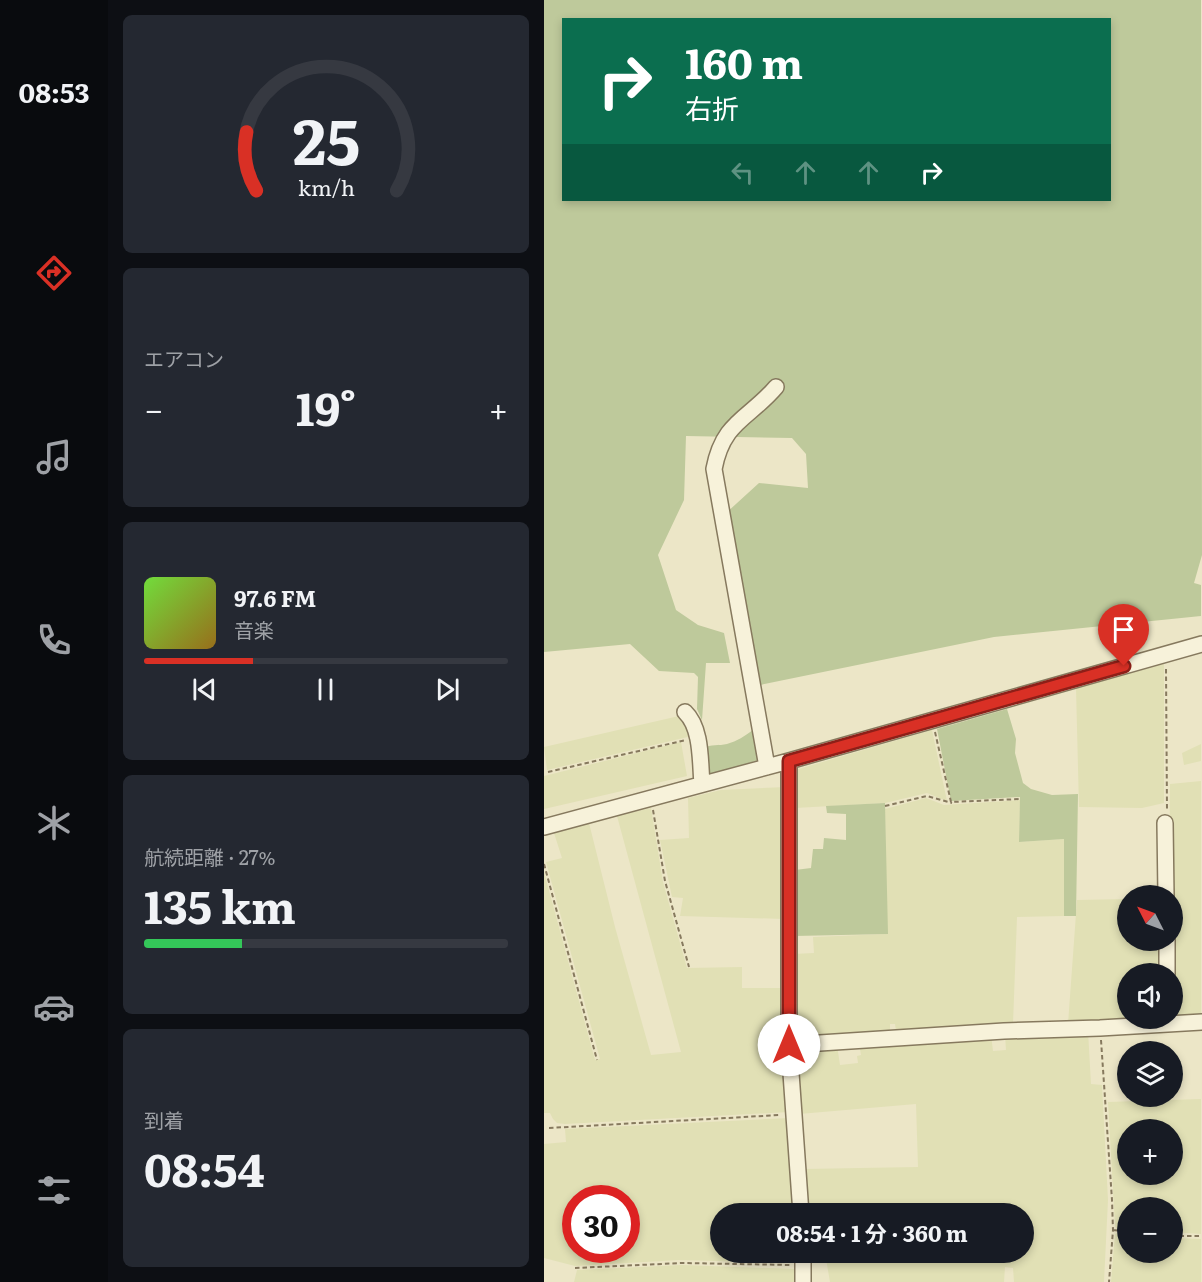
<!DOCTYPE html>
<html lang="ja">
<head>
<meta charset="utf-8">
<style>
	:root { --surface:#171b24; --page:#242831; --text:#f1f3f6; --muted:#9ea1a6; --line:#363941; --accent:#d93025 }
	body { margin:0; font-family:Literata,"Noto Sans JP",serif; background:var(--page); color:var(--text); height:100vh; display:flex; flex-direction:column; font-size:22px; white-space:nowrap }
	* { box-sizing:border-box; margin:0 }
	p { font-size:20px; color:var(--muted) }
	.icon { flex:none; width:33px; height:33px; fill:none; stroke:currentColor; stroke-width:2; stroke-linecap:round; stroke-linejoin:round }
	.map { position:relative; flex:1; overflow:hidden }
	.sheet { display:flex; flex-direction:column; gap:15px; padding:15px; background:#0d0f14; width:436px }
	.sheet>* { flex:none }
	.guide { position:absolute; left:18px; top:18px; width:549px; height:183px; border-radius:0px; box-shadow:0 3px 9px #0003; background:#0b6e4f; color:#fff; overflow:hidden }
	.needle { width:39px; rotate:312deg }
	.fabs { position:absolute; left:573px; top:885px; display:grid; gap:12px }
	.fabs a { display:grid; place-items:center; width:66px; height:66px; border-radius:50%; background:var(--surface); box-shadow:0 3px 9px #0003; font-size:30px }
	.speed { position:absolute; left:18px; top:1185px; display:flex; gap:12px; font-size:30px; font-weight:700; text-align:center }
	.speed>* { display:grid; place-content:center; width:78px; height:78px; border-radius:50%; background:var(--surface); box-shadow:0 3px 9px #0003; line-height:1 }
	.speed .limit { border:9px solid #d22; background:#fff; color:#111 }
	.pin { position:absolute; display:grid; place-items:center; width:51px; height:51px; color:#fff; margin:-62px -26px; border-radius:50% 50% 50% 0; rotate:-45deg; box-shadow:0 0 6px #0007 }
	.pin .icon { rotate:45deg }
	.me { position:absolute; width:66px; margin:-33px; rotate:0deg; stroke-linejoin:round; filter:drop-shadow(0 0 4px #0008) }
	.turn { display:flex; align-items:center; gap:21px; height:126px; padding:0 24px; font-size:27px }
	.turn .icon { width:78px; height:78px; stroke-width:2.5 }
	.turn b { display:block; font-size:42px; line-height:51px }
	.lanes { display:flex; align-items:center; height:57px; padding:0 24px; background:#0003; justify-content:center; gap:30px; direction:ltr }
	.lanes .off { opacity:.35 }
	.big { font-size:45px; font-weight:700; line-height:1.1 }
	.sheet .card { flex:1; display:flex; flex-direction:column; justify-content:center; gap:9px; min-width:0; padding:0 21px; border-radius:9px; background:var(--page) }
	.sheet .dial { align-items:center; gap:0 }
	.dial svg { height:156px; overflow:visible; fill:none; stroke:var(--line); stroke-width:7; stroke-linecap:round; text-anchor:middle }
	.dial text { fill:var(--text); stroke:none }
	.song { display:flex; align-items:center; gap:18px }
	.cover { width:72px; height:72px; border-radius:9px; background:linear-gradient(135deg,hsl(100 70% 55%),hsl(40 70% 35%)) }
	.played { height:6px; border-radius:3px; background:linear-gradient(90deg,var(--accent) 30%,var(--line) 30%) }
	.keys { display:flex; justify-content:space-around; direction:ltr }
	.heat { display:flex; justify-content:space-between; align-items:center; font-size:33px; direction:ltr }
	.charge { height:9px; border-radius:4px; background:linear-gradient(90deg,#34c759 27%,var(--line) 0) }
	.trip { position:absolute; left:166px; top:1203px; width:324px; height:60px; border-radius:30px; background:var(--surface); box-shadow:0 3px 9px #0003; font-weight:700; line-height:60px; text-align:center }
	main { display:flex; flex:1; min-height:0 }
	.dock { display:flex; flex-direction:column; width:108px; justify-content:space-around; align-items:center; background:#090b0e; color:var(--muted) }
	.dock .icon { width:42px; height:42px }
	.dock .selected { color:var(--accent) }
	.dock b { font-size:27px; color:var(--text) }
	.map>svg:first-child { display:block }
	.farmland { fill:#e1e0b5; fill-rule:evenodd }
	.green { fill:#bec99b; fill-rule:evenodd }
	.lines { fill:none; stroke-linecap:round; stroke-linejoin:round }
	.minor-casing { stroke:#86795e; stroke-width:18 }
	.path { stroke:#86795e; stroke-width:2; stroke-dasharray:4.5 3; stroke-linecap:butt }
	.minor { stroke:#f7f2da; stroke-width:15 }
	.route-casing { stroke:#8d1f18; stroke-width:15 }
	.route { stroke:#d93025; stroke-width:10 }
</style>
</head>
<body>
<main>
<nav class="dock">
<b>08:53</b>
<svg class="icon selected" aria-label="directions" viewBox="0 0 24 24"><path d="M12 3l9 9-9 9-9-9zM9 14v-3h6M13 9l2 2-2 2"/></svg>
<svg class="icon" aria-label="music" viewBox="0 0 24 24"><path d="M9 18V5l10-2v13"/><circle cx="6" cy="18" r="3"/><circle cx="16" cy="16" r="3"/></svg>
<svg class="icon" aria-label="phone" viewBox="0 0 24 24"><path d="M5 4h4l2 5-3 2q2 4 5 5l2-3 5 2v4C11 20 4 13 5 4z"/></svg>
<svg class="icon" aria-label="climate" viewBox="0 0 24 24"><path d="M12 3v18M4 7l16 10M4 17L20 7"/></svg>
<svg class="icon" aria-label="car" viewBox="0 0 24 24"><path d="M5 17H2v-5l4-1 3-4h7l3 4 3 1v5h-3M9 17h6M6 11h13"/><circle cx="7" cy="17" r="2"/><circle cx="17" cy="17" r="2"/></svg>
<svg class="icon" aria-label="filters" viewBox="0 0 24 24"><path d="M4 7h16M4 17h16"/><circle cx="9" cy="7" r="2"/><circle cx="15" cy="17" r="2"/></svg>
</nav>
<section class="sheet">
<div class="card dial"><svg viewBox="0 0 100 80">
<path d="M14 69A42 42 0 1 1 86 69"/>
<path d="M14 69A42 42 0 0 1 9 39" stroke="#d93025"/>
<text x="50" y="56" font-size="32" font-weight="700">25</text>
<text x="50" y="72" font-size="11">km/h</text>
</svg></div>
<div class="card"><p>エアコン</p>
<div class="heat"><a>−</a><b class="big">19°</b><a>+</a></div>
</div>
<div class="card">
<div class="song"><i class="cover"></i><div><b>97.6 FM</b><p>音楽</p></div></div>
<div class="played"></div>
<div class="keys"><svg class="icon" aria-label="previous" viewBox="0 0 24 24"><path d="M18 5L8 12l10 7zM5 5v14"/></svg><svg class="icon" aria-label="pause" viewBox="0 0 24 24"><path d="M8 5v14M16 5v14"/></svg><svg class="icon" aria-label="next" viewBox="0 0 24 24"><path d="M6 5l10 7-10 7zM19 5v14"/></svg></div>
</div>
<div class="card"><p>航続距離 · 27%</p><b class="big">135 km</b><div class="charge"></div></div>
<div class="card"><p>到着</p><b class="big">08:54</b></div>
</section>
<div class="map">
<svg width="658" height="1282" viewBox="0 0 658 1282">
	<rect width="100%" height="100%" fill="#ece6c7"/>
	<path class="farmland" d="M620 664V803L598 808 535 807 532 688Z
		M135 716 140 720 148 736 3 770 0 747Z
		M388 730 403 801 383 793 341 803 251 808V770Z
		M137 742 143 776 0 809V776Z
		M657 744V763V761L640 765 638 753Z
		M657 781V1018H628V896L625 895 626 784Z
		M242 787 240 919 136 916 139 898 128 897 116 840 145 838 144 798 177 790Z
		M382 798 400 805 476 800 475 842 520 839V916L473 917 469 1024 352 1031 351 1024H346V1030L249 1037V954L270 953 269 937 343 934 341 809Z
		M107 808 119 882 143 968 198 967V988H239L237 1040 245 1112 21 1124 13 1123 9 1119 6 1113H0V872L51 1060 56 1059 2 862 18 858 10 833 45 823 71 927 107 1055 137 1052 73 816Z
		M583 899 584 940 620 941 621 973 584 974V1018L614 1019 524 1024 533 900Z
		M544 1031 547 1084 558 1085 564 1200 560 1282H470L469 1268 461 1267 460 1282H286L281 1253 480 1252V1214L263 1213 259 1169 374 1167 372 1104 255 1114 252 1048 293 1045 296 1065 314 1063 313 1056 317 1055 315 1043 447 1035 449 1051 462 1050 461 1035Z
		M657 1099V1234L629 1232 628 1208H584L583 1229H573L571 1226 564 1102ZM584 1130H628V1174H584Z
		M246 1118 252 1213 177 1214V1252L255 1253 254 1263 135 1260 31 1266 0 1258V1144L22 1142 21 1129ZM32 1198H82V1250H32Z
		M573 1233 583 1234 584 1252H628L629 1238 657 1239V1282H567L571 1234Z
		M138 1265 251 1269 254 1271 256 1282H30L33 1270Z"/>
	<path class="green" d="M0 0H657L658 555 650 583 657 585V616L450 637 211 686 181 514 215 483 264 488 262 454 248 438 142 436 140 500 114 555 132 610 154 625 180 633 186 663H162L158 720 153 709 154 677 150 673 115 671 86 644 0 652ZM20 20H566V200H20Z
		M463 709 472 739 471 753 479 783 487 789 508 795 534 794 532 916H520V839L475 842 476 797 407 801 393 729Z
		M209 730 218 759 165 775 159 748C167 744 175 746 183 744 193 741 201 736 209 730Z
		M341 803 344 934 250 936 251 870 267 868 269 849H279L280 838 302 840V814L283 813 282 806Z"/>
	<g class="lines">
		<defs>
			<path id="minor" d="M141 712C158 728 156 762 158 784
				M245 761V1045L257 1214
				M223 767 170 469C179 421 205 419 232 387
				M621 823 622 896
				M0 827 245 761 658 644
				M623 940V974
				M245 1045 460 1031 556 1028 658 1022
				M259 1252V1282"/>
		</defs>
		<use href="#minor" class="minor-casing"/>
		<path class="path" d="M622 669 623 810
			M391 732 407 802 476 799
			M4 772 142 740
			M341 806 383 796 408 803
			M109 810 121 881 145 967
			M0 864 53 1060
			M557 1040 568 1200 569 1230 565 1282
			M5 1128 236 1115
			M569 1230 584 1232
			M628 1236H658
			M31 1268 138 1263 247 1265"/>
		<use href="#minor" class="minor"/>
	</g>
	<g class="lines">
		<defs>
			<path id="route" d="M245 1045V761L580 666"/>
		</defs>
		<use href="#route" class="route-casing"/>
		<use href="#route" class="route"/>
	</g>
</svg>
<div class="fabs">
<a><svg class="needle" viewBox="-14 -14 28 28"><path d="M0-13l5 13h-10z" fill="#e53935"/><path d="M0 13l5-13h-10z" fill="#9ea1a6"/></svg></a>
<a><svg class="icon" aria-label="sound" viewBox="0 0 24 24"><path d="M4 9h4l5-4v14l-5-4H4zM17 9q2 3 0 6"/></svg></a>
<a><svg class="icon" aria-label="layers" viewBox="0 0 24 24"><path d="M12 4l9 5-9 5-9-5zM3 14l9 5 9-5"/></svg></a>
<a>+</a>
<a>−</a>
</div>
<div class="speed"><div class="limit">30</div></div>
<div class="pin" style="left:580px;top:666px;background:#d93025"><svg class="icon" aria-label="arrive" viewBox="0 0 24 24"><path d="M6 21V4h12l-3 4 3 4H6"/></svg></div>
<svg class="me" style="left:245px;top:1045px" viewBox="-20 -20 40 40"><circle r="19" fill="#fff"/><path d="M0-13L10 11 0 6-10 11z" fill="#d93025"/></svg>
<div class="trip">08:54 · 1 分 · 360 m</div>
<div class="guide">
<div class="turn"><svg class="icon" aria-label="right" viewBox="0 0 24 24"><path d="M7 20v-9h11M14 6l5 5-5 5"/></svg><div><b>160 m</b>右折</div></div>
<div class="lanes"><svg class="icon off" aria-label="left" viewBox="0 0 24 24"><path d="M17 20v-9H6M10 6l-5 5 5 5"/></svg><svg class="icon off" aria-label="ahead" viewBox="0 0 24 24"><path d="M12 20V5M6 11l6-6 6 6"/></svg><svg class="icon off" aria-label="ahead" viewBox="0 0 24 24"><path d="M12 20V5M6 11l6-6 6 6"/></svg><svg class="icon" aria-label="right" viewBox="0 0 24 24"><path d="M7 20v-9h11M14 6l5 5-5 5"/></svg></div>
</div>
</div>
</main>
</body>
</html>
